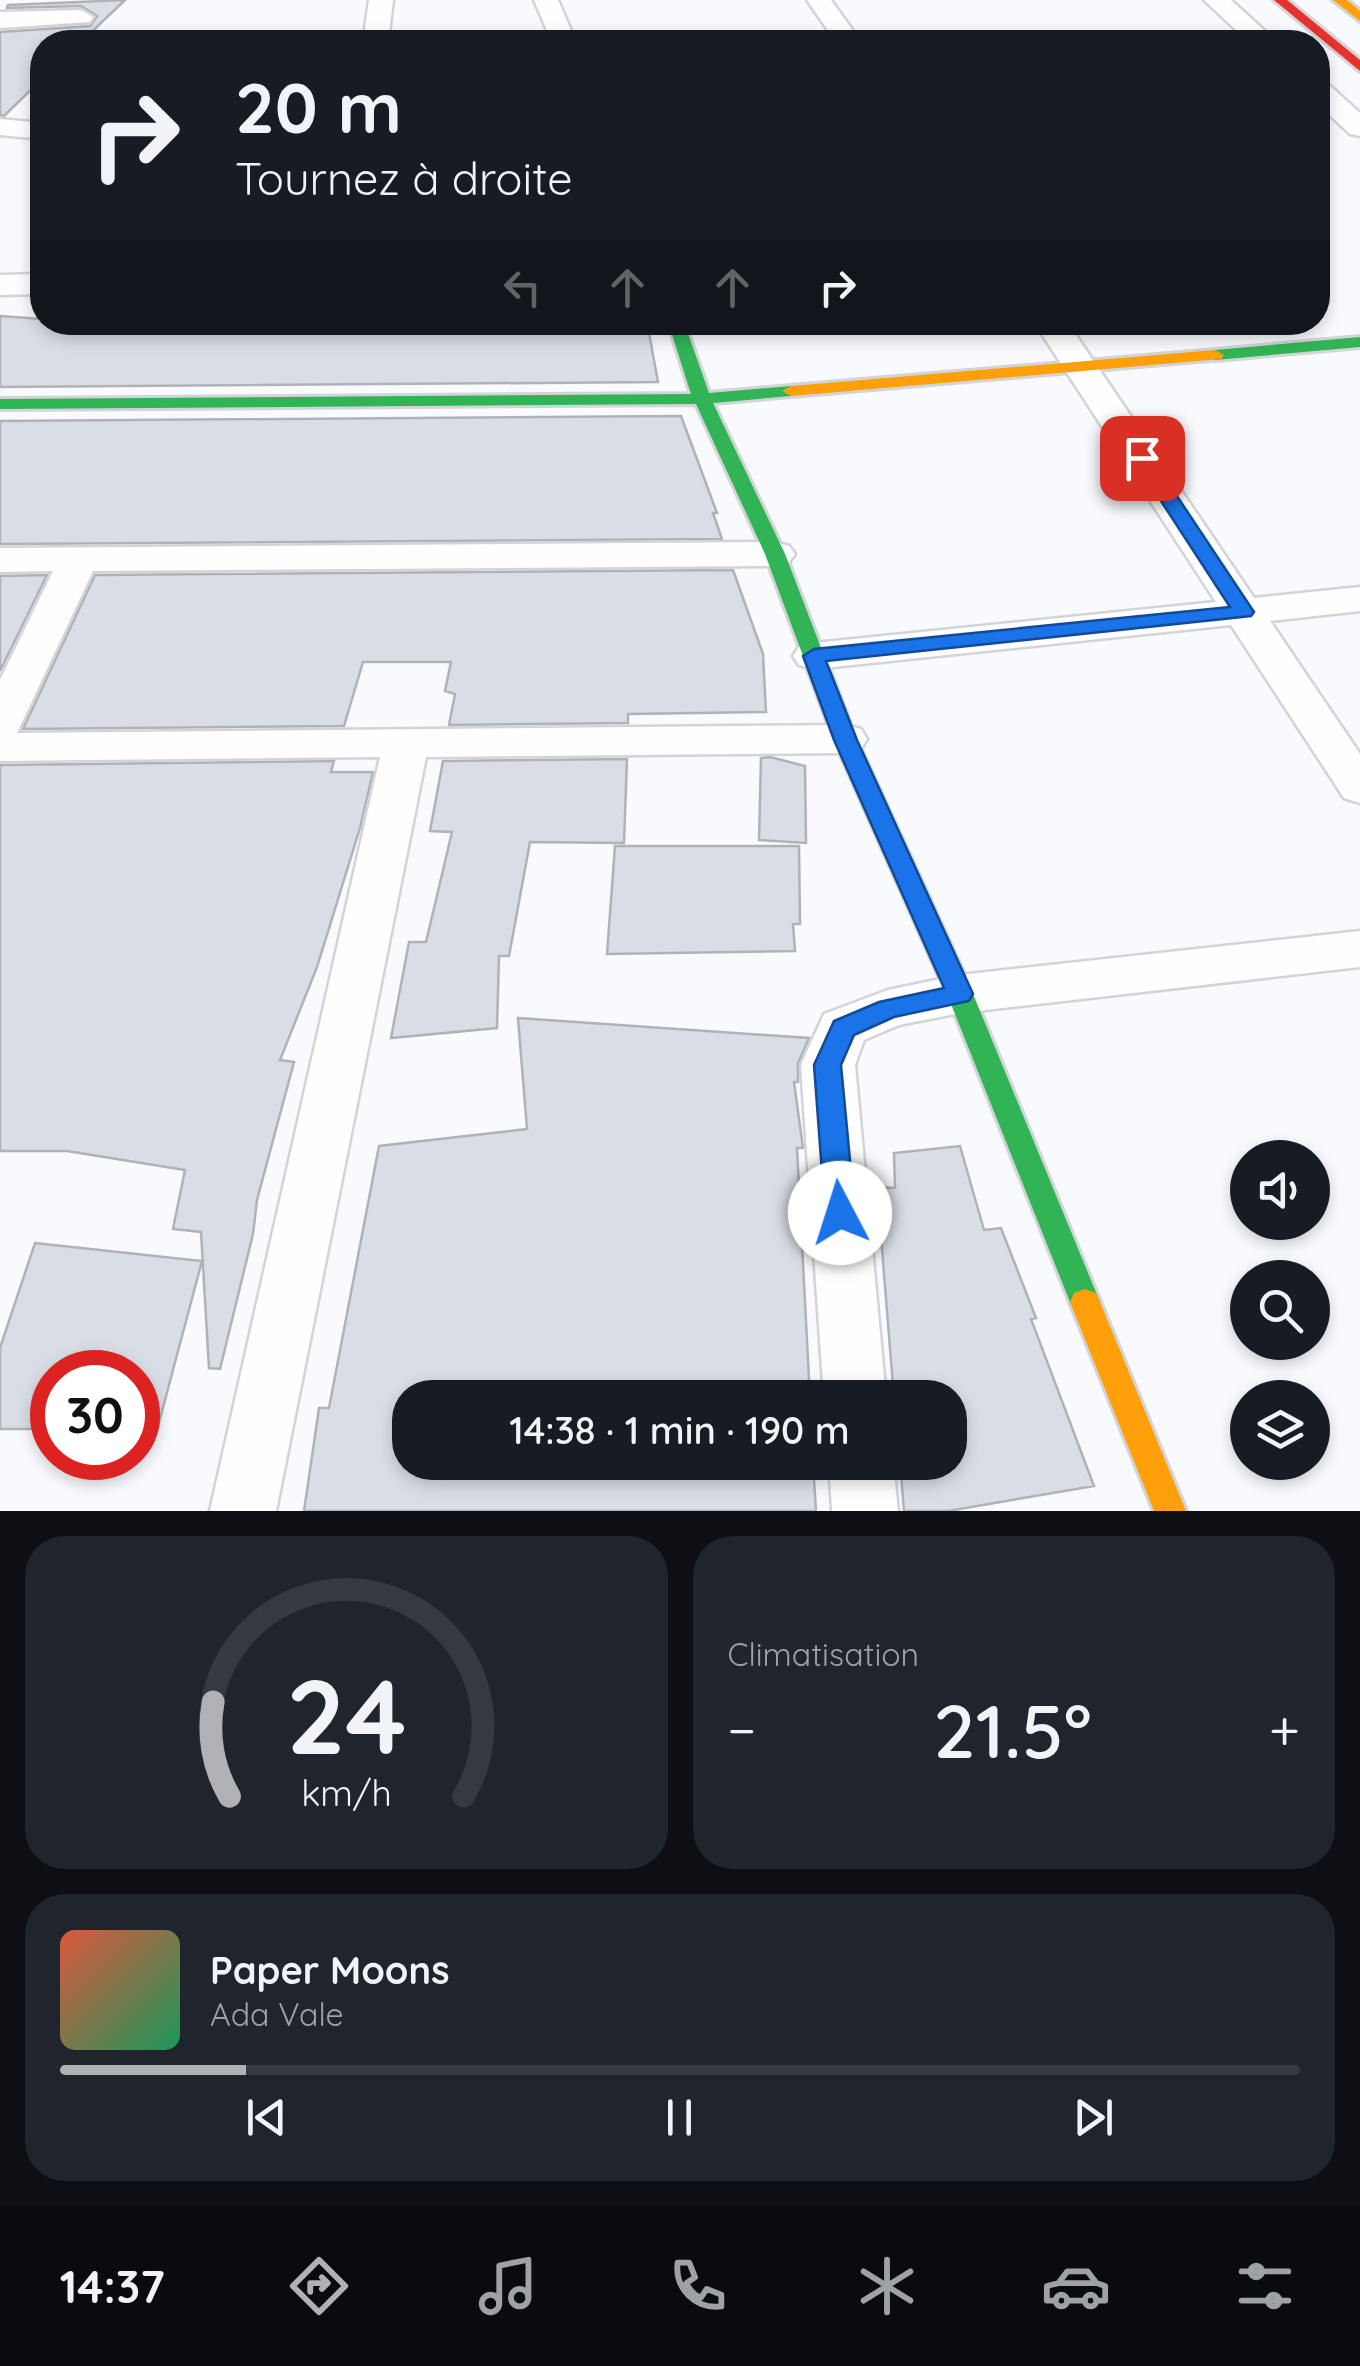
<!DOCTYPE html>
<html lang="fr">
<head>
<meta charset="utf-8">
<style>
	:root { --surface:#171b24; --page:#20242c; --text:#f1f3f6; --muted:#9ea1a6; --line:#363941; --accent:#afb1b4 }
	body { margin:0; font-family:Quicksand,sans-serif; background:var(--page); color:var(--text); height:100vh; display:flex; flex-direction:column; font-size:38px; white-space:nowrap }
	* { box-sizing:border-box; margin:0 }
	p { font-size:32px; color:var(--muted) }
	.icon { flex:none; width:55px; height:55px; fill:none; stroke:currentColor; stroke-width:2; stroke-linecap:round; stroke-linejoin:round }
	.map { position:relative; height:1511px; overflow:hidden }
	.drawer { display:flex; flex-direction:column; gap:25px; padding:25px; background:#0d0f14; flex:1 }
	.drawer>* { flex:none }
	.hud { position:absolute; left:30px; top:30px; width:1300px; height:305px; border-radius:40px; box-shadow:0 5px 15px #0003; background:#171b24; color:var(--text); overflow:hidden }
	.tools { position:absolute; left:1230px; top:1140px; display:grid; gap:20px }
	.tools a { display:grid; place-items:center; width:100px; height:100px; border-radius:50%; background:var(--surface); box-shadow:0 5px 15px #0003; font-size:50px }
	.speed { position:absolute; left:30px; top:1350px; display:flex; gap:20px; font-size:50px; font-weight:700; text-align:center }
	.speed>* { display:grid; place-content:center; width:130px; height:130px; border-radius:50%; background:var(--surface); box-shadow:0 5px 15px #0003; line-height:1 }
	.speed .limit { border:15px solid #d22; background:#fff; color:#111 }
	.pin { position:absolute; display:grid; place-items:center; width:85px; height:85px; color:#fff; margin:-42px; border-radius:20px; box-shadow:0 5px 15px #0006 }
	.me { position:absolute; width:110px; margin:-55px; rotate:355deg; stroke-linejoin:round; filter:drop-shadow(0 0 8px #0008) }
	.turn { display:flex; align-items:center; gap:35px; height:210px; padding:0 40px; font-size:45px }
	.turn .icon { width:130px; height:130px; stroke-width:2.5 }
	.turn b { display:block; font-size:70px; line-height:85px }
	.lanes { display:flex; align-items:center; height:95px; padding:0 40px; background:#0003; justify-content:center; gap:50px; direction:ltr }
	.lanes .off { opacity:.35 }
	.big { font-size:75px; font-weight:600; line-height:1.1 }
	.drawer .widget { flex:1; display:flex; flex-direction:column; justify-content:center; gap:15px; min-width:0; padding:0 35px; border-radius:40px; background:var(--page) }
	.drawer .dial { align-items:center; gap:0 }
	.dial svg { height:260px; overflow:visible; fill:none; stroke:var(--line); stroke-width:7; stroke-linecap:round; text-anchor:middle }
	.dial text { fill:var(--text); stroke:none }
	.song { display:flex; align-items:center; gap:30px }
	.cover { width:120px; height:120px; border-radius:15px; background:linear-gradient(135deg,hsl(10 70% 55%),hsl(150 70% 35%)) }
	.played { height:10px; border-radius:5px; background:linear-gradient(90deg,var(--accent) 15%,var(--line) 15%) }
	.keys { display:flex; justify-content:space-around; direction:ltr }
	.heat { display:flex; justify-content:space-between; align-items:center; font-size:55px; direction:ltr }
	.drawer .tiles { flex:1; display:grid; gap:25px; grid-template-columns:1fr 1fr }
	.widget:last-child { grid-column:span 2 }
	.trip { position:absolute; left:392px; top:1380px; width:575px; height:100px; border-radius:40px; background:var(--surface); box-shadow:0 5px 15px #0003; font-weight:600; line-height:100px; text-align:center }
	.tabs { display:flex; height:160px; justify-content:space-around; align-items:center; background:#090b0e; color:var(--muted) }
	.tabs .icon { width:70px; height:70px }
	.tabs .on { color:var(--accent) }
	.tabs b { font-size:45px; color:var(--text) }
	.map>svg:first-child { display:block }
	.building { fill:#d9dee6; stroke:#b0b2b5; stroke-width:2.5 }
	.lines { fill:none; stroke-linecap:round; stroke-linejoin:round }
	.street-casing { stroke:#d3d4d7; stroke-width:5 }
	.fast-casing { stroke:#d3d4d7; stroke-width:6 }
	.slow-casing { stroke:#d3d4d7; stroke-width:6 }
	.jam-casing { stroke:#d3d4d7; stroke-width:6 }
	.street { fill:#fefeff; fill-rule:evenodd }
	.fast { fill:#30b455; fill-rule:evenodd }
	.slow { fill:#ff9f0a; fill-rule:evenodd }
	.jam { fill:#e5322d; fill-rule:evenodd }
	.route { fill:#1a73e8; stroke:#114b97; stroke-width:2.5 }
</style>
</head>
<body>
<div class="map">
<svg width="1360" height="1511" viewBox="0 0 1360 1511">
	<rect width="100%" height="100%" fill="#f8fafd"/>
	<path class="building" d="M125 0 81 42H42V79L4 116 0 115V32L90 26 97 16 81 6 7 8 8 5Z
		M0 316 42 319V322L213 331 215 322H328V327L647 322 658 382 0 387Z
		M681 416 717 513H713L722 539 0 544V421Z
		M733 570 763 654 766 712 628 714V723L449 725 455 694 445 691 451 662H363L344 726 23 729 95 575Z
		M47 575 0 671V576Z
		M770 757 805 766 806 843 759 840 761 758Z
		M627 759 624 843 530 842 509 956H499L497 1028 391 1038 409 942H426L452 832 430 831 443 761Z
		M334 761 331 772H373L360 828 317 967 280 1060 294 1062 257 1200 253 1234 220 1369 209 1368 201 1232 173 1229 185 1170 67 1151H0V765Z
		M615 846H799L800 924H793L795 951 607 954Z
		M518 1018 809 1038 798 1063V1082H794L803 1148H797L810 1398H410V1462H813L816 1511H304L319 1408H329L379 1146 527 1129Z
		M960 1146 984 1230 1001 1228 1036 1318 1031 1319 1094 1486 948 1511H904L900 1462H950V1398H894L877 1187 895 1188 894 1153Z
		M35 1243 202 1261 157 1430H138V1372H52V1429H0V1348Z"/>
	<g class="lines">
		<defs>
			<path id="street" d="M369 0H393L388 42H363Z
				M534 0H558L576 42H552Z
				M807 0H831L861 42H836Z
				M1204 0H1231L1277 42H1249Z
				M81 10 93 17 90 22 0 28V12Z
				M1318 82 1328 84 1360 113V136L1350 134 1318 104Z
				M0 119 42 123V139L0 135Z
				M42 274V294L0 295V275Z
				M1034 322H1067L1254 598 1360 587V611L1270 621 1360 754V803L1344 798 1231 625 814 669 799 665 793 656 799 647 814 643 1216 602Z
				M775 542 789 546 795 554 789 562 775 566 93 571 17 733 845 725 861 729 867 739 861 749 845 753 426 757 276 1511H210L380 757 0 761V680L53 571 0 572V548Z
				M1360 931V967L960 1013 899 1025 864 1040 855 1065 886 1398H824L801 1065 824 1014 888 990 960 975Z
				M829 1462H893L898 1511H832Z"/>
			<path id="fast" d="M668 322H684L709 393 791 386 800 391 791 396 713 403 785 554 856 739 973 994 1100 1302 1096 1311 1085 1315 1074 1311 1070 1302 947 994 834 739 765 554 696 404 0 409V399L691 394Z
				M1360 337V347L1215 360 1206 355 1215 350Z"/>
			<path id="slow" d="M1333 0H1347L1360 11V21Z
				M1215 350 1224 355 1221 359 791 396 782 391 791 386Z
				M1085 1289 1096 1293 1100 1302 1186 1511H1154L1070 1302 1074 1293Z"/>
			<path id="jam" d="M1274 0H1287L1360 60V71Z"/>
		</defs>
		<use href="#street" class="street-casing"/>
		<use href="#fast" class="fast-casing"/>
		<use href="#slow" class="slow-casing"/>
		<use href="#jam" class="jam-casing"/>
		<use href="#street" class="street"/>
		<use href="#fast" class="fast"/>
		<use href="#slow" class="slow"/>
		<use href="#jam" class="jam"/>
	</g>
	<path class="route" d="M1142 452 1149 454 1254 612 1251 616 826 661 857 740 973 994 969 1001 894 1017 854 1035 841 1065 855 1213 850 1221 840 1224 830 1221 825 1213 814 1065 834 1021 879 1002 944 988 834 740 803 656 814 649 1230 607 1133 458Z"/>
</svg>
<div class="tools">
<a><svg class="icon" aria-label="sound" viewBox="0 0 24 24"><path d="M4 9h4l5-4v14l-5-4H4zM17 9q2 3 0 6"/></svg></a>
<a><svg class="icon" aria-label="search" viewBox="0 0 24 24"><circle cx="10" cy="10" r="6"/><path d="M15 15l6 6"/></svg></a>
<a><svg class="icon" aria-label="layers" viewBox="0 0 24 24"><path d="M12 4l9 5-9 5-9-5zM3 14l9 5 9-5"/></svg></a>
</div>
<div class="speed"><div class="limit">30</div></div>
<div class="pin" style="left:1142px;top:458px;background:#d93025"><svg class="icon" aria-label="arrive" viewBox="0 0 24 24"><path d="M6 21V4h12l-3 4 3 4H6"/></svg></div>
<svg class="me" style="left:840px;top:1213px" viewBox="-20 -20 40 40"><circle r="19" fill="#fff"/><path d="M0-13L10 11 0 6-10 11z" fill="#1a73e8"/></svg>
<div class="trip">14:38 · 1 min · 190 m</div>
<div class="hud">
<div class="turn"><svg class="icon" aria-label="right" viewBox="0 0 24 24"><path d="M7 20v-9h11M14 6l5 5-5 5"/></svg><div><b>20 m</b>Tournez à droite</div></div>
<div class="lanes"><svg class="icon off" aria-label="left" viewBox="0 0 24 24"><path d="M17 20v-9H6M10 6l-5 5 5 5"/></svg><svg class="icon off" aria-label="ahead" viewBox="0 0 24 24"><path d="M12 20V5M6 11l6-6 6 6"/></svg><svg class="icon off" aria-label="ahead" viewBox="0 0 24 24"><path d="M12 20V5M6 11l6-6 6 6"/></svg><svg class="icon" aria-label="right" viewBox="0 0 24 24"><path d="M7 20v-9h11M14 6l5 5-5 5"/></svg></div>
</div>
</div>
<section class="drawer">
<div class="tiles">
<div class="widget dial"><svg viewBox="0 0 100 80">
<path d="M14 69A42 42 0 1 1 86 69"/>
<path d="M14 69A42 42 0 0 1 9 40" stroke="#afb1b4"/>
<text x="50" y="56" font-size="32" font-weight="700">24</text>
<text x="50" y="72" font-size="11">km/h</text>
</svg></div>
<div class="widget"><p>Climatisation</p>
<div class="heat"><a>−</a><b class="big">21.5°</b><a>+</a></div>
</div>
<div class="widget">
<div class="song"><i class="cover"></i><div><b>Paper Moons</b><p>Ada Vale</p></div></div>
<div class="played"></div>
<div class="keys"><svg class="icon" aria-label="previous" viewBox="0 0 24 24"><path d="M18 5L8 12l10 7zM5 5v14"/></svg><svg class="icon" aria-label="pause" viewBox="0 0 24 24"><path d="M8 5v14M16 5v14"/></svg><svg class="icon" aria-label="next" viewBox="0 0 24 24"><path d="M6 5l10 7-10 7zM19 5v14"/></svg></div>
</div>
</div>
</section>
<nav class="tabs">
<b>14:37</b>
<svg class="icon on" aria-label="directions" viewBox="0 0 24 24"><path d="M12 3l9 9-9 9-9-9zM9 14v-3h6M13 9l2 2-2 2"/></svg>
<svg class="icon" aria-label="music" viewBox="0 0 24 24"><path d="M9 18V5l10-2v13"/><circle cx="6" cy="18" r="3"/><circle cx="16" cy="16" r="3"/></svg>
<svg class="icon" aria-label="phone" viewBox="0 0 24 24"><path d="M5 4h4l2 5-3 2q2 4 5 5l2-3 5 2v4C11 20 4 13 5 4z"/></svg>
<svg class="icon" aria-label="climate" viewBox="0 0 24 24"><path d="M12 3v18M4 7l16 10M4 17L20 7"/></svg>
<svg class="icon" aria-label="car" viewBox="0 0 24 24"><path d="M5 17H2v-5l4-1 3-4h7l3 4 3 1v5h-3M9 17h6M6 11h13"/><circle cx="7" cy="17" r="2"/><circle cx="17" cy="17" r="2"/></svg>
<svg class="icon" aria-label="filters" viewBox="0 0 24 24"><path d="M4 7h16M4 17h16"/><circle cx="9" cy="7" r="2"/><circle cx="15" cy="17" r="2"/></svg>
</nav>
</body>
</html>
